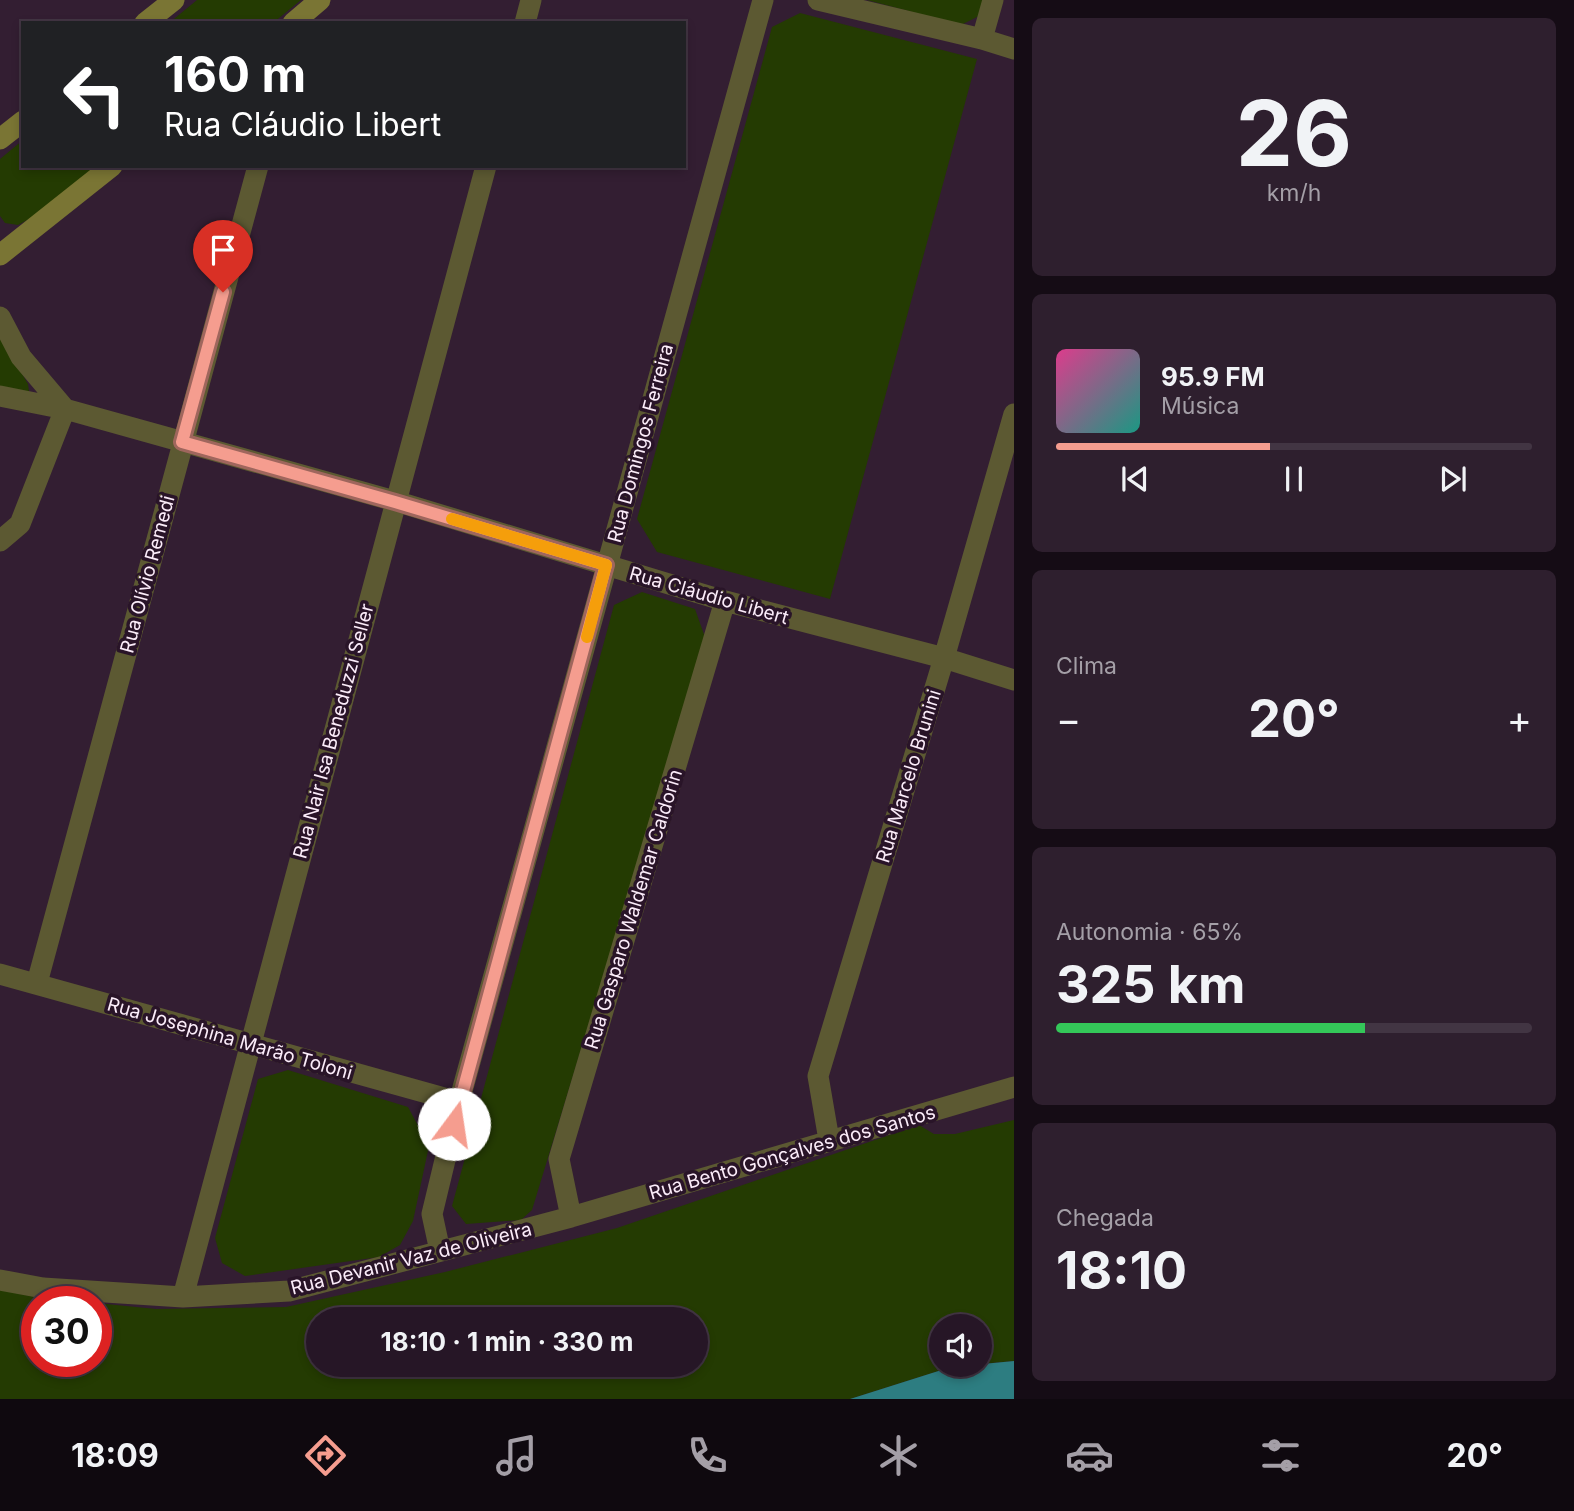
<!DOCTYPE html>
<html lang="pt">
<head>
<meta charset="utf-8">
<style>
	:root { --surface:#261626; --page:#2e1f2e; --text:#f1f3f6; --muted:#a49fa7; --line:#423543; --accent:#f59d8f }
	body { margin:0; font-family:Inter,sans-serif; background:var(--page); color:var(--text); height:100vh; display:flex; flex-direction:column; font-size:26px; white-space:nowrap }
	* { box-sizing:border-box; margin:0 }
	p { font-size:23px; color:var(--muted) }
	.icon { flex:none; width:38px; height:38px; fill:none; stroke:currentColor; stroke-width:2; stroke-linecap:round; stroke-linejoin:round }
	.map { position:relative; flex:1; overflow:hidden }
	.sheet { display:flex; flex-direction:column; gap:18px; padding:18px; background:#150c15; width:560px }
	.sheet>* { flex:none }
	.guide { position:absolute; left:21px; top:21px; width:665px; height:147px; border-radius:0px; box-shadow:0 4px 10px #0003,0 0 0 2px var(--line); background:#202124; color:#fff; overflow:hidden }
	.fabs { position:absolute; left:929px; top:1314px; display:grid; gap:14px }
	.fabs a { display:grid; place-items:center; width:63px; height:63px; border-radius:50%; background:var(--surface); box-shadow:0 4px 10px #0003,0 0 0 2px var(--line); font-size:35px }
	.speed { position:absolute; left:21px; top:1286px; display:flex; gap:14px; font-size:35px; font-weight:700; text-align:center }
	.speed>* { display:grid; place-content:center; width:91px; height:91px; border-radius:50%; background:var(--surface); box-shadow:0 4px 10px #0003,0 0 0 2px var(--line); line-height:1 }
	.speed .limit { border:10px solid #d22; background:#fff; color:#111 }
	.pin { position:absolute; display:grid; place-items:center; width:60px; height:60px; color:#fff; margin:-72px -30px; border-radius:50% 50% 50% 0; rotate:-45deg; box-shadow:0 0 7px #0007 }
	.pin .icon { rotate:45deg }
	.me { position:absolute; width:77px; margin:-38px; rotate:14deg; stroke-linejoin:round; filter:drop-shadow(0 0 5px #0008) }
	.turn { display:flex; align-items:center; gap:24px; height:147px; padding:0 28px; font-size:32px }
	.turn .icon { width:91px; height:91px; stroke-width:2.5 }
	.turn b { display:block; font-size:49px; line-height:60px }
	.big { font-size:52px; font-weight:700; line-height:1.1 }
	.sheet .card { flex:1; display:flex; flex-direction:column; justify-content:center; gap:10px; min-width:0; padding:0 24px; border-radius:10px; background:var(--page) }
	.sheet .dial { align-items:center; gap:0 }
	.dial b { font-size:91px; line-height:1 }
	.song { display:flex; align-items:center; gap:21px }
	.cover { width:84px; height:84px; border-radius:10px; background:linear-gradient(135deg,hsl(330 70% 55%),hsl(170 70% 35%)) }
	.played { height:7px; border-radius:4px; background:linear-gradient(90deg,var(--accent) 45%,var(--line) 45%) }
	.keys { display:flex; justify-content:space-around; direction:ltr }
	.heat { display:flex; justify-content:space-between; align-items:center; font-size:38px; direction:ltr }
	.charge { height:10px; border-radius:5px; background:linear-gradient(90deg,#34c759 65%,var(--line) 0) }
	.trip { position:absolute; left:306px; top:1307px; width:402px; height:70px; border-radius:35px; background:var(--surface); box-shadow:0 4px 10px #0003,0 0 0 2px var(--line); font-weight:700; line-height:70px; text-align:center }
	.tabs { display:flex; height:112px; justify-content:space-around; align-items:center; background:#0f090f; color:var(--muted) }
	.tabs .icon { width:49px; height:49px }
	.tabs .current { color:var(--accent) }
	.tabs b { font-size:32px; color:var(--text) }
	main { display:flex; flex:1; min-height:0 }
	.map>svg:first-child { display:block }
	.green { fill:#243b02; fill-rule:evenodd }
	.water { fill:#2d7d81 }
	.lines { fill:none; stroke-linecap:round; stroke-linejoin:round }
	.street { stroke:#5c5932; stroke-width:21 }
	.secondary { stroke:#7a7534; stroke-width:21 }
	.route-casing { stroke:#9f665d; stroke-width:18 }
	.route { stroke:#f59d8f; stroke-width:12 }
	.slow { stroke:#f59e0b; stroke-width:12 }
	.labels { text-anchor:middle; stroke-width:7; stroke-linejoin:round; paint-order:stroke }
	.street-label { font-size:19px; fill:#fbecf9; stroke:#291428 }
</style>
</head>
<body>
<main>
<div class="map">
<svg width="1014" height="1399" viewBox="0 0 1014 1399">
	<rect width="100%" height="100%" fill="#331e32"/>
	<path class="green" d="M197 0H301L273 23H169Z
		M867 0H983L979 16 961 25Z
		M800 13 977 59 830 599 657 552 637 519 772 27Z
		M23 140V166H96L33 217 18 225 5 223 0 216V159Z
		M0 336 28 384 29 391 25 395 0 388Z
		M642 592 695 609 706 640 532 1210 521 1220 466 1224 452 1206 614 605Z
		M288 1070 408 1107 429 1146 413 1221 400 1245 379 1257 245 1276 222 1263 215 1238 258 1079Z
		M1014 1120V1361L980 1364V1326H942V1365H974L951 1367 850 1399H0V1290L41 1298 82 1302H37V1362H96V1303L156 1309 286 1307 445 1272 617 1228 919 1125 934 1134H955ZM318 1320H696V1365H318Z"/>
	<path class="water" d="M1014 1361V1399H850L951 1367Z"/>
	<g class="lines">
		<path class="street" d="M818 0 982 39 1014 49
			M525 23 531 0
			M982 39 993 0
			M0 317 21 357 65 409
			M0 396 65 409 395 501 725 601 944 658 1014 680
			M0 541 20 524 65 409
			M0 974 459 1102
			M37 983 258 166
			M829 1140 818 1076 944 658 1014 414
			M571 1217 559 1159 725 601
			M440 1251 432 1214 459 1102 763 0
			M0 1280 43 1288 183 1297 289 1291 571 1217 1014 1087
			M183 1297 486 166"/>
		<path class="secondary" d="M145 23 174 0
			M293 23 320 0
			M0 139 23 121
			M0 255 112 166"/>
	</g>
	<g class="lines">
		<defs>
			<path id="route" d="M223 292 182 442 395 502 606 565 454 1124"/>
		</defs>
		<use href="#route" class="route-casing"/>
		<use href="#route" class="route"/>
		<path class="slow" d="M452 519 606 565 587 637"/>
	</g>
	<g class="labels">
		<g class="street-label">
			<text transform="translate(640 443) rotate(-75)" y="7">Rua Domingos Ferreira</text>
			<text transform="translate(147 574) rotate(-75)" y="7">Rua Olívio Remedi</text>
			<text transform="translate(709 595) rotate(16)" y="7">Rua Cláudio Libert</text>
			<text transform="translate(333 731) rotate(-75)" y="7">Rua Nair Isa Beneduzzi Seller</text>
			<text transform="translate(908 776) rotate(-73)" y="7">Rua Marcelo Brunini</text>
			<text transform="translate(633 909) rotate(-73)" y="7">Rua Gasparo Waldemar Caldorin</text>
			<text transform="translate(230 1038) rotate(16)" y="7">Rua Josephina Marão Toloni</text>
			<text transform="translate(792 1152) rotate(-16)" y="7">Rua Bento Gonçalves dos Santos</text>
			<text transform="translate(411 1258) rotate(-14)" y="7">Rua Devanir Vaz de Oliveira</text>
		</g>
	</g>
</svg>
<div class="fabs">
<a><svg class="icon" aria-label="sound" viewBox="0 0 24 24"><path d="M4 9h4l5-4v14l-5-4H4zM17 9q2 3 0 6"/></svg></a>
</div>
<div class="speed"><div class="limit">30</div></div>
<div class="pin" style="left:223px;top:292px;background:#d93025"><svg class="icon" aria-label="arrive" viewBox="0 0 24 24"><path d="M6 21V4h12l-3 4 3 4H6"/></svg></div>
<svg class="me" style="left:454px;top:1124px" viewBox="-20 -20 40 40"><circle r="19" fill="#fff"/><path d="M0-13L10 11 0 6-10 11z" fill="#f59d8f"/></svg>
<div class="trip">18:10 · 1 min · 330 m</div>
<div class="guide">
<div class="turn"><svg class="icon" aria-label="left" viewBox="0 0 24 24"><path d="M17 20v-9H6M10 6l-5 5 5 5"/></svg><div><b>160 m</b>Rua Cláudio Libert</div></div>
</div>
</div>
<section class="sheet">
<div class="card dial"><b>26</b><p>km/h</p></div>
<div class="card">
<div class="song"><i class="cover"></i><div><b>95.9 FM</b><p>Música</p></div></div>
<div class="played"></div>
<div class="keys"><svg class="icon" aria-label="previous" viewBox="0 0 24 24"><path d="M18 5L8 12l10 7zM5 5v14"/></svg><svg class="icon" aria-label="pause" viewBox="0 0 24 24"><path d="M8 5v14M16 5v14"/></svg><svg class="icon" aria-label="next" viewBox="0 0 24 24"><path d="M6 5l10 7-10 7zM19 5v14"/></svg></div>
</div>
<div class="card"><p>Clima</p>
<div class="heat"><a>−</a><b class="big">20°</b><a>+</a></div>
</div>
<div class="card"><p>Autonomia · 65%</p><b class="big">325 km</b><div class="charge"></div></div>
<div class="card"><p>Chegada</p><b class="big">18:10</b></div>
</section>
</main>
<nav class="tabs">
<b>18:09</b>
<svg class="icon current" aria-label="directions" viewBox="0 0 24 24"><path d="M12 3l9 9-9 9-9-9zM9 14v-3h6M13 9l2 2-2 2"/></svg>
<svg class="icon" aria-label="music" viewBox="0 0 24 24"><path d="M9 18V5l10-2v13"/><circle cx="6" cy="18" r="3"/><circle cx="16" cy="16" r="3"/></svg>
<svg class="icon" aria-label="phone" viewBox="0 0 24 24"><path d="M5 4h4l2 5-3 2q2 4 5 5l2-3 5 2v4C11 20 4 13 5 4z"/></svg>
<svg class="icon" aria-label="climate" viewBox="0 0 24 24"><path d="M12 3v18M4 7l16 10M4 17L20 7"/></svg>
<svg class="icon" aria-label="car" viewBox="0 0 24 24"><path d="M5 17H2v-5l4-1 3-4h7l3 4 3 1v5h-3M9 17h6M6 11h13"/><circle cx="7" cy="17" r="2"/><circle cx="17" cy="17" r="2"/></svg>
<svg class="icon" aria-label="filters" viewBox="0 0 24 24"><path d="M4 7h16M4 17h16"/><circle cx="9" cy="7" r="2"/><circle cx="15" cy="17" r="2"/></svg>
<b>20°</b>
</nav>
</body>
</html>
